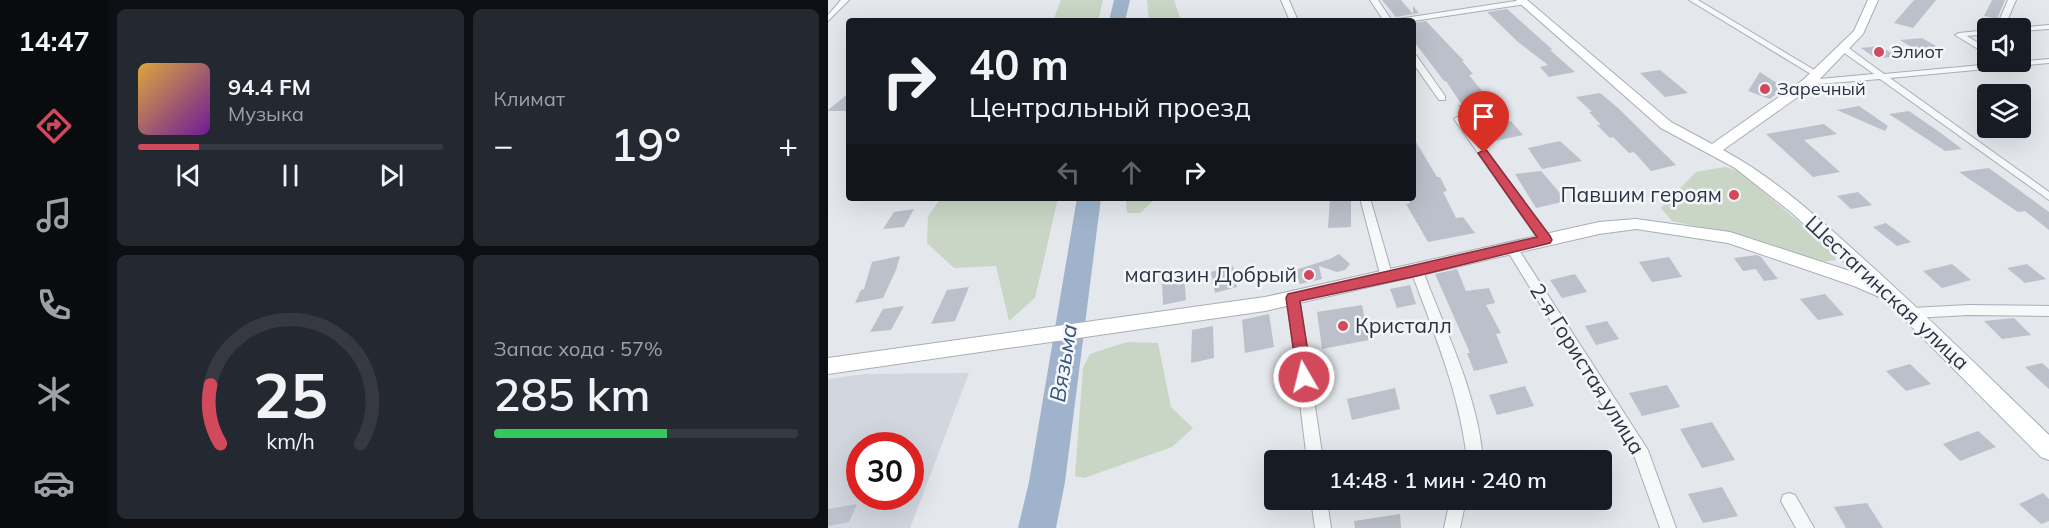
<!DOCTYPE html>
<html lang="ru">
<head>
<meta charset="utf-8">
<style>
	:root { --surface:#171b24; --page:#242831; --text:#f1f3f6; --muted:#9ea1a6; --line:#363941; --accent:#d1495b }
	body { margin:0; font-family:Mulish,sans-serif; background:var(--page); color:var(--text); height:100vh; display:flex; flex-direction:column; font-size:22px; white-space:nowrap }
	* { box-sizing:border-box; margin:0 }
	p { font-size:20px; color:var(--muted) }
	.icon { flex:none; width:33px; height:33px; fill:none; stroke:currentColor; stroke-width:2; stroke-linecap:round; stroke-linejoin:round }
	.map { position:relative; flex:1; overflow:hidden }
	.drawer { display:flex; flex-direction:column; gap:9px; padding:9px; background:#0d0f14; width:720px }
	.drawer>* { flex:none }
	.guide { position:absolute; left:18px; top:18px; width:570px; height:183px; border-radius:6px; box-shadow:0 6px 24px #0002; background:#171b24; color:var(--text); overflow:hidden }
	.buttons { position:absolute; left:1149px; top:18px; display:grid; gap:12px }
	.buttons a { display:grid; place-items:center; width:54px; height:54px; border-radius:6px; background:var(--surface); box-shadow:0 6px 24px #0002; font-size:30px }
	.speed { position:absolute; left:18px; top:432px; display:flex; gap:12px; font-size:30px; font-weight:700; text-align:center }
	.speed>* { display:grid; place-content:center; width:78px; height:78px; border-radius:50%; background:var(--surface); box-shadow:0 6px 24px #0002; line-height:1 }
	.speed .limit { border:9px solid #d22; background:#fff; color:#111 }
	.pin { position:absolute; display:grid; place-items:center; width:51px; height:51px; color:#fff; margin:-62px -26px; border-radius:50% 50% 50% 0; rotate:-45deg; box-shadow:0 0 6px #0007 }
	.pin .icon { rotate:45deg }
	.me { position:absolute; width:66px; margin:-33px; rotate:352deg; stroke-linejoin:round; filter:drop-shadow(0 0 4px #0008) }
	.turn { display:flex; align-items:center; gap:21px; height:126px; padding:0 24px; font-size:27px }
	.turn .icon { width:78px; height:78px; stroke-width:2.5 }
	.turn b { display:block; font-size:42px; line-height:51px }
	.lanes { display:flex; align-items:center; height:57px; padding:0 24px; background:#0003; justify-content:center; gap:30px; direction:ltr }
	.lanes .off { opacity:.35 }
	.big { font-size:45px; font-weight:600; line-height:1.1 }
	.drawer .tile { flex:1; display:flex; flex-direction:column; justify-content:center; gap:9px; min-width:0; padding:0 21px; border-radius:9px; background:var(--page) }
	.drawer .dial { align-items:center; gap:0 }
	.dial svg { height:156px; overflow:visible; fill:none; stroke:var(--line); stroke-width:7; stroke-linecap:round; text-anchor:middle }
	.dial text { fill:var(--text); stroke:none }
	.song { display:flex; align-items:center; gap:18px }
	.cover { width:72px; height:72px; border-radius:9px; background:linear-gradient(135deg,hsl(40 70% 55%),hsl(280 70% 35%)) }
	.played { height:6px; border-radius:3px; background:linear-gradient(90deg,var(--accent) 20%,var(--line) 20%) }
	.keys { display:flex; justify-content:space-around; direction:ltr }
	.heat { display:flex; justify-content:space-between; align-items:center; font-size:33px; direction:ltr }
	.charge { height:9px; border-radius:4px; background:linear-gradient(90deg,#34c759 57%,var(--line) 0) }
	.drawer .tiles { flex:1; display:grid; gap:9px; grid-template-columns:repeat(2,1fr) }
	.trip { position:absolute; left:436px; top:450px; width:348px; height:60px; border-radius:6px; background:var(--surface); box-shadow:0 6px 24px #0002; font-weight:600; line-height:60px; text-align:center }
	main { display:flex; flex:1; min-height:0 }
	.menu { display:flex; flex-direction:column; width:108px; justify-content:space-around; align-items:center; background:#090b0e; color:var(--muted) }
	.menu .icon { width:42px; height:42px }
	.menu .selected { color:var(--accent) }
	.menu b { font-size:27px; color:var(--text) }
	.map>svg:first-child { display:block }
	.built { fill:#d2d6de; fill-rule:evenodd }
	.green { fill:#c9d6c5 }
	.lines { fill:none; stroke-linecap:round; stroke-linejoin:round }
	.river { fill:#9fb4cc; fill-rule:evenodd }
	.building { fill:#bbc0ca }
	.street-casing { stroke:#a9aeb7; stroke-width:2 }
	.secondary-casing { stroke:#a9aeb7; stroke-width:2 }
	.street { fill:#f7f8fa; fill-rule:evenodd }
	.secondary { fill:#fff; fill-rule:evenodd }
	.route { fill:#d1495b; stroke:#882f3b; stroke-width:1.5 }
	.poi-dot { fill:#d1495b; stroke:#f4f6f9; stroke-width:2 }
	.labels { text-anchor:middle; stroke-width:5; stroke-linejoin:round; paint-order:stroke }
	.far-poi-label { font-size:18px; fill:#2b3445; stroke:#f4f6f9; text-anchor:start }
	.poi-label { font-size:21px; fill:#2b3445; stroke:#f4f6f9; text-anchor:end }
	.street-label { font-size:21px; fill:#2b3445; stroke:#f4f6f9 }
	.water-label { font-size:22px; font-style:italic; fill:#34527a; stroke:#f4f6f9 }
</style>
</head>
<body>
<main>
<nav class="menu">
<b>14:47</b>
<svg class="icon selected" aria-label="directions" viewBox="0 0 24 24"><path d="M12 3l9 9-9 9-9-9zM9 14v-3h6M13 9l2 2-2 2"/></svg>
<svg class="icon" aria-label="music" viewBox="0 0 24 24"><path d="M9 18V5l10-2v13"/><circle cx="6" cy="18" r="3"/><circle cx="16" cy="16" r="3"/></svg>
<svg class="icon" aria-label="phone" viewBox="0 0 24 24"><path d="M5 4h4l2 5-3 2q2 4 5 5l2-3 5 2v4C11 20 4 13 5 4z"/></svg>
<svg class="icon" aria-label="climate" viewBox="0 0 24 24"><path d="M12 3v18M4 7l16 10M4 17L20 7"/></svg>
<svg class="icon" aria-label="car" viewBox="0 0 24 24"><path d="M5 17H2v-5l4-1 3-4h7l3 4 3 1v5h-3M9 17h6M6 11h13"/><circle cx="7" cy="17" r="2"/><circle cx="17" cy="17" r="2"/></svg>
</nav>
<section class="drawer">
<div class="tiles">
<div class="tile">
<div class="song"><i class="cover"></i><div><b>94.4 FM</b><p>Музыка</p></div></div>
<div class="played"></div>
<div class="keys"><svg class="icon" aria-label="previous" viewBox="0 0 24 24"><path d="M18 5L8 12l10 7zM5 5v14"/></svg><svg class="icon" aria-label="pause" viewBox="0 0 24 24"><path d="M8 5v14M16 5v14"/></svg><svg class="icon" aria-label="next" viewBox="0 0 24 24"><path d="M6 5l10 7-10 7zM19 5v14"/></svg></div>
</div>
<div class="tile"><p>Климат</p>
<div class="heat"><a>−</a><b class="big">19°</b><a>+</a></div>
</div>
<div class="tile dial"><svg viewBox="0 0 100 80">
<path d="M14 69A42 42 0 1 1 86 69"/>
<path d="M14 69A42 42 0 0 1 9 39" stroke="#d1495b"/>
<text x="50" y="56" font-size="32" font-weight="700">25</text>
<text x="50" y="72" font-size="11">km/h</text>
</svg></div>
<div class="tile"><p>Запас хода · 57%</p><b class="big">285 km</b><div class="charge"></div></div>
</div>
</section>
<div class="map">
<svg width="1221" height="528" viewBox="0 0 1221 528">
	<rect width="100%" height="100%" fill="#e4e7ec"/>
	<path class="built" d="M141 373 82 528H0V379L37 374ZM32 446H82V496H32Z"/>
	<path class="green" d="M233 0H275L270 21H225Z
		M319 0H346L352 18 355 21H321Z
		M897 167 911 171 1005 251 1008 260 993 262 941 244 844 221 833 208 868 172Z
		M113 198H230L207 298 181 321 168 266 126 268 99 243 100 216Z
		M298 198H328L312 213H299Z
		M299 342 330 343 343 407 365 428 344 447 256 478 247 476 255 368 262 354Z"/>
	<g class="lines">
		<path class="river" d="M286 0H302L297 21H281Z
			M249 198H273L237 482 228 528H190L201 482Z"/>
	</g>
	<path class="building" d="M554 0H573L585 14V6L591 13 568 17Z
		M1086 0H1108L1085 28 1066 23Z
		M1164 0H1177L1169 19 1156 16Z
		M679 9 725 50H722L747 72 721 77 712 67 720 65 690 42 659 12Z
		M598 21 636 61H634L645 74 641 75 654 91 646 93 671 123 683 121 695 135 657 143 648 124 646 125 630 105H634L618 81H616L585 40V23Z
		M1094 38 1113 49 1091 52 1072 40Z
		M1052 46 1068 56 1049 59 1033 48Z
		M832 70 860 93 837 97 812 73Z
		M932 72 956 88 942 99 920 91Z
		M21 93V111H0V110Z
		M772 93 789 107 848 165 823 171 806 152 801 153 785 137 782 138 769 125H773L761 112H764L748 97Z
		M1031 106 1060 126 1057 131 1009 110Z
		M1081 111 1110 131 1134 149 1117 151 1061 114Z
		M996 124 1009 134 976 140 1012 172 985 177 938 134Z
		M585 137 609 177H612L619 191 615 192 628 218 635 217 647 233 600 242 578 204 582 203 580 198H585Z
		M732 141 754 161 714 169 700 148Z
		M1161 168 1221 212V230L1197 211 1190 212 1131 172Z
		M713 171 726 186 738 201 708 208 687 174Z
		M1030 192 1044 205 1023 209 1009 196Z
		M502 198H523V227L500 228Z
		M86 209 76 227 55 229 66 212Z
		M1058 223 1083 242 1069 246 1045 227Z
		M511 254 522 264 517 270 509 272 491 266 494 279 472 284 467 270 502 259Z
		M929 255 933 257 950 279 936 281 928 269 915 271 906 258Z
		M72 256 68 270 55 298 27 303 33 290 36 289 44 262Z
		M841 257 854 277 824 282 811 262Z
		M1124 264 1143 280 1114 288 1095 271Z
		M1199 264 1218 279 1197 283 1179 268Z
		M405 266 409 287 387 293 383 272Z
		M629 269 638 291 661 288 667 303 658 305 673 333 668 334 680 363 646 371 639 353H642L607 274Z
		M747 274 759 292 734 298 722 280Z
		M356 277 358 300 335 305 334 282Z
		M582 285 588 304 569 308 562 289Z
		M141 287 127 321 103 324 119 290Z
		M997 294 1016 315 990 320 972 299Z
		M534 305 541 340 494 349 489 312Z
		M76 306 63 330 42 332 55 309Z
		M441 314 446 347 417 353 414 320Z
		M1186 318 1203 335 1174 339 1156 321Z
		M779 321 791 339 768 345 757 326Z
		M385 326 386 358 363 363 364 330Z
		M1214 363 1221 369V389L1197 367Z
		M1082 364 1103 384 1078 391 1058 371Z
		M839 385 852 407 814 416 801 393Z
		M697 386 706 406 669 415 661 395Z
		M567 388 572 409 524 420 519 399Z
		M884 422 907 460 874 468 852 429Z
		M1150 431 1168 447 1132 461 1115 444Z
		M894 487 910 516 875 523 860 494Z
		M1215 493 1221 499V521L1213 524 1191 504Z
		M1039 503 1055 528H1018L1006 507Z
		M29 504 21 522 0 526V509Z
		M572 514 573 528H527L526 521Z"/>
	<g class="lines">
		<defs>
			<path id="street" d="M13 0H21L0 21V15Z
				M453 0H461L470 21H462Z
				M542 0H550L564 21H556Z
				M694 0H698V4L585 21H566L570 19Z
				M861 0H870L993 74 986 76Z
				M1180 0H1188L1179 21 1172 23 1171 21Z
				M1221 25V29L1192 31V28H1189Z
				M1160 30V34L1139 36 1160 49V55L1127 35 1131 33Z
				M1012 46H1018L1056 74 1221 59V63L1062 78 1221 192V200L1052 79 977 85V81L980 80 1046 74 1012 50Z
				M585 55H588L617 96V100H611L585 63Z
				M631 116 634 117 721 237 723 240 721 243H713L626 119Z
				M532 198H542L565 278 563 281H555L553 278Z
				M683 243 687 244 820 450 848 528H832L807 458 677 247Z
				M589 267 595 271C618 332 650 395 655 460H639C632 394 606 333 583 271Z
				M465 293 469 295 471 298 495 460H479L459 298 461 295Z
				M1141 305 1221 306V316L1141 315 1084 318 1079 316 1078 313 1079 310 1084 308Z
				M961 493 967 495 986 528H968L953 501 955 495Z
				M483 500H499L503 528H487Z
				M622 500H638L632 528H616Z"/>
			<path id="secondary" d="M688 0H699L843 122 884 144 975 80 1026 31 1040 0H1050L1035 34 985 86 895 150C945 177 987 215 1029 253 1094 311 1157 373 1221 435V460L1213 457 1056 299 1026 286 900 243 808 229 771 234 437 311 0 374V358L437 297 771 222 808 219 902 232 1028 273 964 213 907 168 833 128Z"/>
		</defs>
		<use href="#street" class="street-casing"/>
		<use href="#secondary" class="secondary-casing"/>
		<use href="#street" class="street"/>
		<use href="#secondary" class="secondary"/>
	</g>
	<path class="route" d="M656 150 659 151 722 236 724 240 722 243 589 276 472 301 484 377 482 381 476 383 470 381 458 298 460 294 709 237 650 153Z"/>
	<g class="poi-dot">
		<circle cx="1051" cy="52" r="6"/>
		<circle cx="937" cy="89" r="6"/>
		<circle cx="906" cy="195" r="6"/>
		<circle cx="481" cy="275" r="6"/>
		<circle cx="515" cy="326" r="6"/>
	</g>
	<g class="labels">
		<g class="far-poi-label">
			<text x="1063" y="58">Элиот</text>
			<text x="949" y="95">Заречный</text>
		</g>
		<g class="poi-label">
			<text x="894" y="202">Павшим героям</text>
			<text x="469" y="282">магазин Добрый</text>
			<text x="527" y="333" text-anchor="start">Кристалл</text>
		</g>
		<g class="street-label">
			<text transform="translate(1059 293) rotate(43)" y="7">Шестагинская улица</text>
			<text transform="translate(759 369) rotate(58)" y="7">2-я Гористая улица</text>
		</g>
		<g class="water-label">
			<text transform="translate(235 363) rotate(-81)" y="8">Вязьма</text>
		</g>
	</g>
</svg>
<div class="buttons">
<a><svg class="icon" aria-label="sound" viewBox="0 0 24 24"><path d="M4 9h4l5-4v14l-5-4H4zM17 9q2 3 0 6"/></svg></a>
<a><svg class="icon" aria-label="layers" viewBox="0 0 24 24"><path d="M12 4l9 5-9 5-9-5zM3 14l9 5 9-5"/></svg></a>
</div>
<div class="speed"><div class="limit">30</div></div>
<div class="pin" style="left:656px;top:153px;background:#d93025"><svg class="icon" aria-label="arrive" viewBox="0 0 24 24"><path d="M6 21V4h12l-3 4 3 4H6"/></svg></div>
<svg class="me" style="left:476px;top:377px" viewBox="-20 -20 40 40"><circle r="17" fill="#d1495b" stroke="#fff" stroke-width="3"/><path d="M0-11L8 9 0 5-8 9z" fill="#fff"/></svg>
<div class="trip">14:48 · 1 мин · 240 m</div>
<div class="guide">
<div class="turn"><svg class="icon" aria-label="right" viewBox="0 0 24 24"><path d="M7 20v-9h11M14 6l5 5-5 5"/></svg><div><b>40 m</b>Центральный проезд</div></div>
<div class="lanes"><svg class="icon off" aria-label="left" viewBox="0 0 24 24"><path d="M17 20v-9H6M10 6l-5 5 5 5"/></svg><svg class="icon off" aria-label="ahead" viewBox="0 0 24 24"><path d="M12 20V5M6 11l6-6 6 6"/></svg><svg class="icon" aria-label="right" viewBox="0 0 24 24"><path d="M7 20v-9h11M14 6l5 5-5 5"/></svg></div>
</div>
</div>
</main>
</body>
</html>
